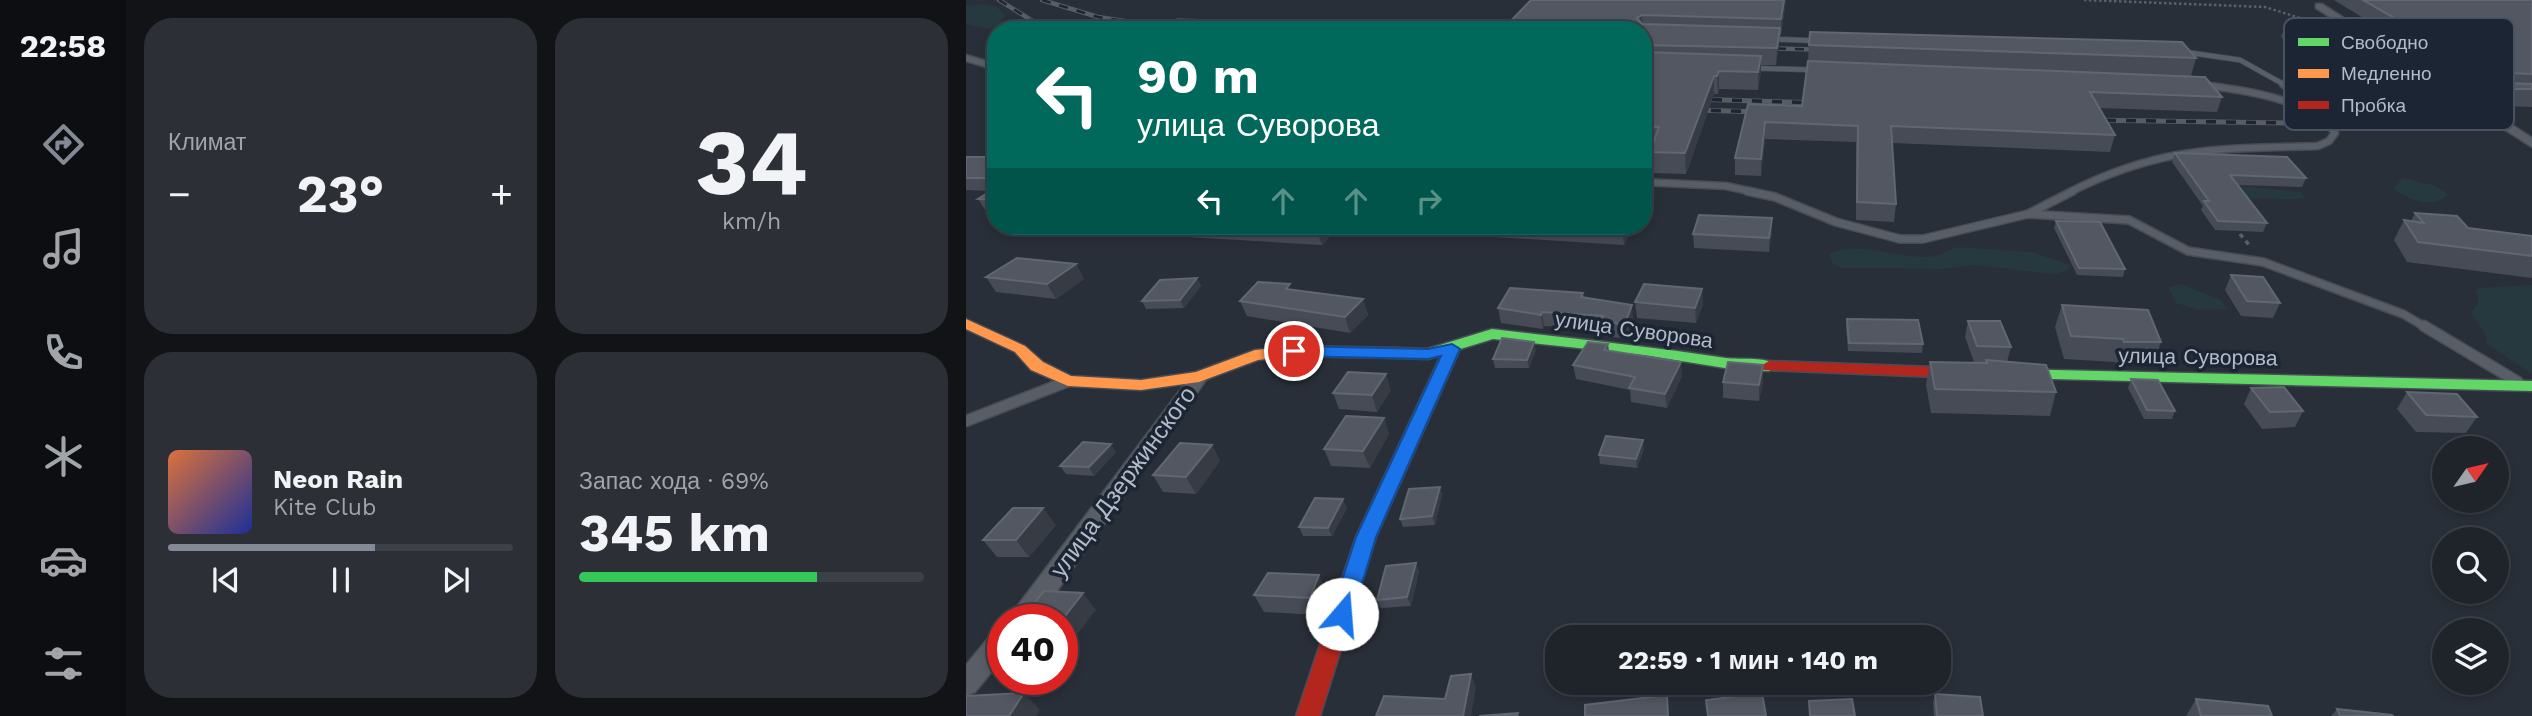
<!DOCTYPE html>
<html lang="ru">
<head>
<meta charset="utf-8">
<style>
	:root { --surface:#1f232a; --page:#2c2f36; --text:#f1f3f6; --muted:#a1a4a8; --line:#3c4047; --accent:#838a96 }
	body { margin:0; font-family:"Work Sans",sans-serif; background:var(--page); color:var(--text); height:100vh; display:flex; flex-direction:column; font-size:26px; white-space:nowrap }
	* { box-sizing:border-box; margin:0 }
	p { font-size:23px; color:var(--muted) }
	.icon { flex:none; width:38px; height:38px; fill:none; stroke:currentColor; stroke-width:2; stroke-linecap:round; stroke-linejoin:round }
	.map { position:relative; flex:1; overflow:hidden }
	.drawer { display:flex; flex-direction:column; gap:18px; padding:18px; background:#111317; width:840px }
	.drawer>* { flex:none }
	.banner { position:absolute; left:21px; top:21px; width:665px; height:214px; border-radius:28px; box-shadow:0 4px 10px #0003,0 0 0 2px var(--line); background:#00695c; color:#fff; overflow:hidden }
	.needle { width:46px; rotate:56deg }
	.tools { position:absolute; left:1466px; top:436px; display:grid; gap:14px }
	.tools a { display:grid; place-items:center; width:77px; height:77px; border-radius:50%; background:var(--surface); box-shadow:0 4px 10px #0003,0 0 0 2px var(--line); font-size:35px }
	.speed { position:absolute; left:21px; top:604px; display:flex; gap:14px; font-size:35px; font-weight:700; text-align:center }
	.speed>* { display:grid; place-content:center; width:91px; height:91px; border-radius:50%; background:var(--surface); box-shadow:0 4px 10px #0003,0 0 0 2px var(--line); line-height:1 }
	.speed .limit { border:10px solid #d22; background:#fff; color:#111 }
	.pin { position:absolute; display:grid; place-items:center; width:60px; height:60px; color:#fff; margin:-30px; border:4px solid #fff; border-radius:50%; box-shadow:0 2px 7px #0007 }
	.me { position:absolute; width:77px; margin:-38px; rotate:18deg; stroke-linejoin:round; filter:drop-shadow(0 0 5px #0008) }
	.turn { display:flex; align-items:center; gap:24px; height:147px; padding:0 35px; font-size:32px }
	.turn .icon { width:91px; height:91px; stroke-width:2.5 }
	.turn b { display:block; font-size:49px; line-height:60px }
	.lanes { display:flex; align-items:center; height:66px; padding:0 35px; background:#0003; justify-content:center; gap:35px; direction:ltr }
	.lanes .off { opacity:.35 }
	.big { font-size:52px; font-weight:700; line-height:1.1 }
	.drawer .card { flex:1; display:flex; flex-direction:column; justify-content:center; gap:10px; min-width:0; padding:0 24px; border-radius:28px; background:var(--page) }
	.drawer .dial { align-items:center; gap:0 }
	.dial b { font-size:91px; line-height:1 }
	.song { display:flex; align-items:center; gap:21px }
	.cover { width:84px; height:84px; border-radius:10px; background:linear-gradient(135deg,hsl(20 70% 55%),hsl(230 70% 35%)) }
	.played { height:7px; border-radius:4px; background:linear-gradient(90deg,var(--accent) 60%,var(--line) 60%) }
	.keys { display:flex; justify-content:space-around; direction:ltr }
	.heat { display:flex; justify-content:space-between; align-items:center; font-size:38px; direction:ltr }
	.charge { height:10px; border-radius:5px; background:linear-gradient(90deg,#34c759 69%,var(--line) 0) }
	.drawer .tiles { flex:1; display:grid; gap:18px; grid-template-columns:repeat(2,1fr) }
	.trip { position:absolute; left:579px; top:625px; width:406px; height:70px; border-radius:28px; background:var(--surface); box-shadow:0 4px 10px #0003,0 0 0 2px var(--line); font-weight:700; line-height:70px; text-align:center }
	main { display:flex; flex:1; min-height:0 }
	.menu { display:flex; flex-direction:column; width:126px; justify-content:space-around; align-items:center; background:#0c0e11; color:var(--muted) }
	.menu .icon { width:49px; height:49px }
	.menu .on { color:var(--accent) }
	.menu b { font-size:32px; color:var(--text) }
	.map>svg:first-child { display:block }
	.green { fill:#26393e }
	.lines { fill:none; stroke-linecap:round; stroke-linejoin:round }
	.lane-far3-casing { stroke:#474c55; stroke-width:6 }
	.lane-far2-casing { stroke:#474c55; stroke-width:9 }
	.lane-far1-casing { stroke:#474c55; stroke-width:10 }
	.lane-casing { stroke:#474c55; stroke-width:13 }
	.street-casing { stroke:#474c55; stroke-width:3 }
	.fast-casing { stroke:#474c55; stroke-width:3 }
	.slow-casing { stroke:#474c55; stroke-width:3 }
	.jam-casing { stroke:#474c55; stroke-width:3 }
	.path-far1 { stroke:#5b6168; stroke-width:2.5; stroke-dasharray:2.5 2.5; stroke-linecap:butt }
	.path { stroke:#5b6168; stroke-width:3.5; stroke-dasharray:4.5 4.5; stroke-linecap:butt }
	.lane-far3 { stroke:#595e66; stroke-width:4.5 }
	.lane-far2 { stroke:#595e66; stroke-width:6 }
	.lane-far1 { stroke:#595e66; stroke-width:7 }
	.lane { stroke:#595e66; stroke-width:10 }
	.street { fill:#595e66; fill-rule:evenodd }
	.fast { fill:#63d668; fill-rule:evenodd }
	.slow { fill:#ff974d; fill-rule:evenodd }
	.jam { fill:#b3261e; fill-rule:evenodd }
	.rail-far1-casing { stroke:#585c64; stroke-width:4.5 }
	.rail-casing { stroke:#585c64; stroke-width:5 }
	.rail-far1 { stroke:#1c2533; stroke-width:2.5; stroke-dasharray:9; stroke-linecap:butt }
	.rail { stroke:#1c2533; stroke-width:3.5; stroke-dasharray:10; stroke-linecap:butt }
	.wall { fill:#464b55 }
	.shaded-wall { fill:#363b44 }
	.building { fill:#525761; stroke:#616772; stroke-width:2 }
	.route { fill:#1a73e8; stroke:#114b97; stroke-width:2 }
	.labels { text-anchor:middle; stroke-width:7; stroke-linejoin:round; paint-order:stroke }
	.street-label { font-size:21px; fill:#b3bbc9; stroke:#1c2533 }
	.near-street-label { font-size:24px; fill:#b3bbc9; stroke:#1c2533 }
	.key { fill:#1c2533; stroke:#495260; stroke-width:2 }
	.key-label { font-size:19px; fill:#b3bbc9 }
</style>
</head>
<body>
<main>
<nav class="menu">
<b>22:58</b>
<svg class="icon on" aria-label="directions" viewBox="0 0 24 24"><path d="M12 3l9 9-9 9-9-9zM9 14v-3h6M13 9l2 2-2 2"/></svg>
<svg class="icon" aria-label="music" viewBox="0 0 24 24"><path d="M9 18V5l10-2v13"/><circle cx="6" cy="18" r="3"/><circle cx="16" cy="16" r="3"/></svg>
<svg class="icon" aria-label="phone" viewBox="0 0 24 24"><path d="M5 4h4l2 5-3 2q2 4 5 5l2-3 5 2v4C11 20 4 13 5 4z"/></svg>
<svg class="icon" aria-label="climate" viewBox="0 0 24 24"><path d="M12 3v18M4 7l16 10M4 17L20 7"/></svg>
<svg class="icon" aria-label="car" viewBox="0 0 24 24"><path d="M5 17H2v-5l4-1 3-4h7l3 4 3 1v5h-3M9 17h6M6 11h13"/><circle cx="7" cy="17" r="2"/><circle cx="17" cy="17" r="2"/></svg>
<svg class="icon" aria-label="filters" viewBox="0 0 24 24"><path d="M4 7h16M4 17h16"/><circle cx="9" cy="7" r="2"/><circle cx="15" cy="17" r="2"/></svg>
</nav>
<section class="drawer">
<div class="tiles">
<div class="card"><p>Климат</p>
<div class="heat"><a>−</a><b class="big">23°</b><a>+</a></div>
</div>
<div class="card dial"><b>34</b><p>km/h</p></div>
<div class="card">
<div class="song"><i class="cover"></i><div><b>Neon Rain</b><p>Kite Club</p></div></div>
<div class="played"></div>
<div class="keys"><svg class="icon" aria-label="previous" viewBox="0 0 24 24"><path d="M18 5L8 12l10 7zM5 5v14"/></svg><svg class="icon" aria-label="pause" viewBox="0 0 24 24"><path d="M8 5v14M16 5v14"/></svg><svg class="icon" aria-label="next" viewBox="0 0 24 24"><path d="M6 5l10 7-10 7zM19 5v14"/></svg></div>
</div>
<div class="card"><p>Запас хода · 69%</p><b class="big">345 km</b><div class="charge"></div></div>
</div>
</section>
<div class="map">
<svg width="1566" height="716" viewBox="0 0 1566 716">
	<rect width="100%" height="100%" fill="#292f38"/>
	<path class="green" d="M18 4 31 7 39 15 32 27 23 29 0 24V6Z
		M1436 178 1468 185 1482 194C1469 210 1442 200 1428 189Z
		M1265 185 1335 192 1338 197C1322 203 1300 195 1279 200Z
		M990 247 1065 252 1104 265 1102 270 1089 274 1006 265 979 269 876 268 867 264 863 254C896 238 939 262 969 256 976 254 984 250 990 247Z
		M1216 284 1256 301 1261 309 1234 310 1210 303 1202 287Z
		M1566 285V374L1520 343 1521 338 1505 313 1513 302 1510 291 1513 288Z"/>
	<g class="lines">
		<defs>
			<path id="lane-far3" d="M212 21 350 27
				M803 39 856 41
				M1212 51 1274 60 1319 85
				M784 68 850 70
				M1235 85H1239"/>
			<path id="lane-far2" d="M1317 84 1351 113
				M677 182 760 186 788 192
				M1104 192C1195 146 1253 149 1352 146L1363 141 1369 133C1347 99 1273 89 1235 85"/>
			<path id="lane-far1" d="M781 191 809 197 870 222 934 239H957L1062 214 1163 220 1222 251 1297 262 1437 314 1461 328
				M1062 214 1107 191"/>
			<path id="lane" d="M1458 326 1552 382
				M0 421 100 382"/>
			<path id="street" d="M1350 4H1356L1492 91 1566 93V99L1503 97 1566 138V147L1350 8Z
				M0 55 30 64V70L0 61Z
				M233 371 242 377 93 588 68 620H41L227 373Z
				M37 628V658L9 692 0 696V665L28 631Z"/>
			<path id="fast" d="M526 329C604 338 682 346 760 358 774 360 802 356 811 366L803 371 771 370 678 355 527 339 462 359 432 358 424 353 432 348 461 349Z
				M1049 369 1566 381V391L1043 378 1041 374Z"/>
			<path id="slow" d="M0 319 59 346 77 362 105 376 175 380 230 372 289 350 328 346 432 348 440 353 432 358 328 356 292 360 233 382 175 390 102 386 65 370 49 352 0 329Z"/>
			<path id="jam" d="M486 344 494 349 410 537 354 716H330L390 537 478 349Z
				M803 361 996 368 1004 373 996 378 797 370 795 366Z"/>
		</defs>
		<use href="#lane-far3" class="lane-far3-casing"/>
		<use href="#lane-far2" class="lane-far2-casing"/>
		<use href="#lane-far1" class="lane-far1-casing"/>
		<use href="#lane" class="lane-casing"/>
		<use href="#street" class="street-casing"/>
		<use href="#fast" class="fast-casing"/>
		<use href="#slow" class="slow-casing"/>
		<use href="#jam" class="jam-casing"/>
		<path class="path-far1" d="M1118 0 1299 7 1353 24"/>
		<path class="path" d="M1274 234 1283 245"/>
		<use href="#lane-far3" class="lane-far3"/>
		<use href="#lane-far2" class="lane-far2"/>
		<use href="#lane-far1" class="lane-far1"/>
		<use href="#lane" class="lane"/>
		<use href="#street" class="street"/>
		<use href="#fast" class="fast"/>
		<use href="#slow" class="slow"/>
		<use href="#jam" class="jam"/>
		<defs>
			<path id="rail-far1" d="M33 0 81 30
				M76 0 132 17 218 30
				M793 48 863 50"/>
			<path id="rail" d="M726 99 856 103
				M725 110 798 112
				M1120 120 1400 124"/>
		</defs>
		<use href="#rail-far1" class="rail-far1-casing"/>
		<use href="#rail" class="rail-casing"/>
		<use href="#rail-far1" class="rail-far1"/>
		<use href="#rail" class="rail"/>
	</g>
	<path class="wall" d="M565 0H820L815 35H814L813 45 810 65H795L792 90 753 89 752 94H748L720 174 686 173 684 152 686 147 677 146V30L369 27H539Z
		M1368 0H1566V107L1536 106 1529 100 1534 90 1513 89Z
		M1321 22 1434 58 1427 74 1374 75 1315 37Z
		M843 45 1230 58 1225 76 1256 97 1251 112 1133 108 1149 135 1144 152 926 143 930 204 928 222 890 220V142L799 139 795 176 769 175V158L782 104 836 106 842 61Z
		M1209 153 1340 178 1336 187 1271 185 1301 223 1297 232 1249 230 1235 210 1237 206 1206 162Z
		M0 157H30V225H29L12 199 26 191 0 190Z
		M1449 213 1502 228 1566 236V278L1441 262 1428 240 1438 220 1445 221Z
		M806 218V232L803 252 728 248 727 234Z
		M1090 221 1159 269 1157 277 1111 275 1088 228Z
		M35 226H374L356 245Z
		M510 226H667L658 245 512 236Z
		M110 264 118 279 90 299 30 292 20 277Z
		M1265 275 1314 303 1307 318 1275 316 1259 290Z
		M231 278 235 286 218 308 180 309 176 301Z
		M736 289 737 304 730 323 671 318 669 302Z
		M617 293 618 298 667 319 663 332 656 338 636 336 635 330 578 326 577 329 535 323 532 308Z
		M397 299 402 315 384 333 281 316 274 301Z
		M1096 305 1195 342 1187 365H1150L1149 362 1098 359 1089 327Z
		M881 319 957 344 956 353 882 351 880 327Z
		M1002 321 1045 347 1041 362 1090 392 1084 416 965 413 960 385 964 362 1020 363 1008 362 999 337Z
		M642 344 643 351 716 376 701 408 665 402 664 390 610 379 607 365Z
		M570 350 563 368H529L527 359Z
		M1165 379 1209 411 1206 419H1178L1162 388Z
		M797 381 793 401 757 398V382Z
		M1285 388 1337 411 1329 427 1296 429 1278 404Z
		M425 390 411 412 373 409 367 393Z
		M1441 392 1511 417 1500 433 1450 432 1431 409Z
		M418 418 423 434 404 468 365 466 358 449Z
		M246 445 254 461 230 494 197 492 187 475Z
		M678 449 671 468 634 464 633 455Z
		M150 452 128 476 100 474 94 466Z
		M474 487 476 495 469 525 437 527 434 519Z
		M381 508 366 536H337L333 527Z
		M90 525 63 557H31L17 540Z
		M450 563 453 572 445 606 414 608 411 600Z
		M361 592 352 615 298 612 288 595Z
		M37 640V663L27 652Z
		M969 694 1017 716H968L967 703Z
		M1230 699 1306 716H1220Z
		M1371 709 1427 716H1365Z"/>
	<path class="shaded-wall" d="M818 0H820L815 35V19Z
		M676 15 677 30 671 18Z
		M814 28 813 45 810 65 811 48Z
		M795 56V74L792 90V72Z
		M753 71V89L752 94 751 76Z
		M748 76V94L720 174 719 153Z
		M799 122V139L795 176V159Z
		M806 218V232L803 252V238Z
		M349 226H374L356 245Z
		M656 226H667L658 245Z
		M110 264 118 279 90 299 81 284Z
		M231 278 235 286 218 308 214 300Z
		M736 289 737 304 730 323 729 308Z
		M397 299 402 315 384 333 379 317Z
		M666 305 667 319 663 332 656 338 654 324Z
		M576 312 578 326 577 329 575 315Z
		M568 342 570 350 563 368 561 360Z
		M715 362 716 376 701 408 699 394Z
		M797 365V381L793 401V385Z
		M420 374 425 390 411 412 406 395Z
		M418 418 423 434 404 468 397 451Z
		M677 440 678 449 671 468 670 459Z
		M145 444 150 452 128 476 123 467Z
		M246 445 254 461 230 494 220 477Z
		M474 487 476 495 469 525 466 516Z
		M377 499 381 508 366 536 362 528Z
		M77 508 90 525 63 557 50 540Z
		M450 563 453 572 445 606 441 597Z
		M353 575 361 592 352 615 344 598Z
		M117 593 130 610 96 654V620Z
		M505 674 510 688 505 716H497Z
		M58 693 74 710 70 716H43Z"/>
	<path class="building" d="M565 0H818L815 19 676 15 671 18 676 24 814 28 811 48 677 45V30H271L279 25 369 27 377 22 539 27Z
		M1397 0H1566V74L1522 72Z
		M844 32 1216 42 1230 58 843 45Z
		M677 52 795 56 792 72 753 71 751 76H748L719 153 684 152 693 127 677 126Z
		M842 61 1235 77H1239L1256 97 1124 92 1149 135 925 126 930 204 891 202 892 126 799 122 795 159 769 158 782 104 836 106Z
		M1538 83 1566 84V89H1546Z
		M1209 153 1321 157 1340 178 1264 175 1301 223 1252 221 1238 201H1243Z
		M0 157H30V177L27 178H0Z
		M30 188V200L12 199Z
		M1449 213 1491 216 1502 228 1566 236V256L1452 242 1438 220 1458 223Z
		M733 215 806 218 803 238 727 234Z
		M1090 221 1134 222 1159 269 1113 268Z
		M51 258 110 264 81 284 20 277Z
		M1265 275 1297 277 1314 303 1281 301Z
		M231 278 214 300 176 301 194 280Z
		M292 282 324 284 320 289 397 299 379 317 274 301Z
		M678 284 736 289 729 308 669 302Z
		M544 288 617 293 615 297 666 305 661 318 654 324 634 321 637 316 576 312 575 315 532 308Z
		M1096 305 1182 310 1195 342H1158L1157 339 1105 336Z
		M881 319 952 320 957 344 883 343Z
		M1002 321H1034L1045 347 1011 346Z
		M536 338 568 342 561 360 527 359Z
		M622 342 642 344 638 350 715 362 699 394 663 388 669 377 607 365Z
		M1020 360 1080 365 1090 392 969 389 964 362 1021 363Z
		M762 362 797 365 793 385 757 382Z
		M382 372 420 374 406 395 367 393Z
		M1165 379 1192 380 1209 411 1181 410Z
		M1318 387 1337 411 1304 412 1285 388Z
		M1441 392 1491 394 1511 417 1460 415Z
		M380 416 418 418 397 451 358 449Z
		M640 436 677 440 670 459 633 455Z
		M117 442 145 444 123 467 94 466Z
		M214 443 246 445 220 477 187 475Z
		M474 487 466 516 434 519 443 489Z
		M349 498 377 499 362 528 333 527Z
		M47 508H77L50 540H17Z
		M450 563 441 597 411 600 420 566Z
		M302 573 353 575 344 598 288 595Z
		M78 591 117 593 96 620H54Z
		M37 640V653L27 652Z
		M505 674 497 716H410L418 696 479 699 485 676Z
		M58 693 43 716H0V696Z
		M796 693 800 716H742L740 700Z
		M969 694 1014 697 1017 716H971Z
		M701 695 702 716H619V705Z
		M886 699 889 716H844L843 701Z
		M1230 699 1302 706 1306 716H1235Z
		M1371 709 1426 715 1427 716H1374Z
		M552 713 551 716H513Z"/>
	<path class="route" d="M486 344 494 349 410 537 387 614 383 620 376 623 368 620 365 614 390 537 475 356 462 359 328 356 320 351 328 346 462 349Z"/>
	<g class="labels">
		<g class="street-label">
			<text transform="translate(668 330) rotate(8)" y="7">улица Суворова</text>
			<text transform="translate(1232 357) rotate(1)" y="7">улица Суворова</text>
		</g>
		<g class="near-street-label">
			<text transform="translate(157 482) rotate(-54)" y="8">улица Дзержинского</text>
		</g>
	</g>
	<rect x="1318" y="18" width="230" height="112" rx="10" class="key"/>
	<rect x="1332" y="38" width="31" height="8" fill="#63d668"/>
	<rect x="1332" y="69" width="31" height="9" fill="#ff974d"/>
	<rect x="1332" y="101" width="31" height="8" fill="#b3261e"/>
	<g class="key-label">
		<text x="1375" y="49">Свободно</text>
		<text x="1375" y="80">Медленно</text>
		<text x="1375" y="112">Пробка</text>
	</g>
</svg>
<div class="tools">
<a><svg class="needle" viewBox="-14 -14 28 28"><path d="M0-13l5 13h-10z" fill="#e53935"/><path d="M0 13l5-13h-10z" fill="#a1a4a8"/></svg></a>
<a><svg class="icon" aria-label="search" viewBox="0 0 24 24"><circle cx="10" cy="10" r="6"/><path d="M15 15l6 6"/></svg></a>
<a><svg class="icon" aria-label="layers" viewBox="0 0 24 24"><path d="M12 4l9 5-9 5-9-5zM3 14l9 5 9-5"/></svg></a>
</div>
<div class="speed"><div class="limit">40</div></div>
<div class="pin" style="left:328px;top:351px;background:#d93025"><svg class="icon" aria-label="arrive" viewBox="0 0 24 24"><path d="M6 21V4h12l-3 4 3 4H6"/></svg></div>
<svg class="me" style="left:376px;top:614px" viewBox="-20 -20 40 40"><circle r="19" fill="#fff"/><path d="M0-13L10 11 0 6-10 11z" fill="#1a73e8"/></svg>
<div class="trip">22:59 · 1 мин · 140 m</div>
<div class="banner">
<div class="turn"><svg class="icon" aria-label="left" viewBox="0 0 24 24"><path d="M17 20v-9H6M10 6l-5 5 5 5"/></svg><div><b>90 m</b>улица Суворова</div></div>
<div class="lanes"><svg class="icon" aria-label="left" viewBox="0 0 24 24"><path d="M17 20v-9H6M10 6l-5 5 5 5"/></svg><svg class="icon off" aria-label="ahead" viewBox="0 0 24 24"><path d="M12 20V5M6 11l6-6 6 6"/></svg><svg class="icon off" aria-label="ahead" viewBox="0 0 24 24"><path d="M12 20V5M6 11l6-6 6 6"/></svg><svg class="icon off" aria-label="right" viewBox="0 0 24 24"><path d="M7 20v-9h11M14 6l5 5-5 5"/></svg></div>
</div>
</div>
</main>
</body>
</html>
